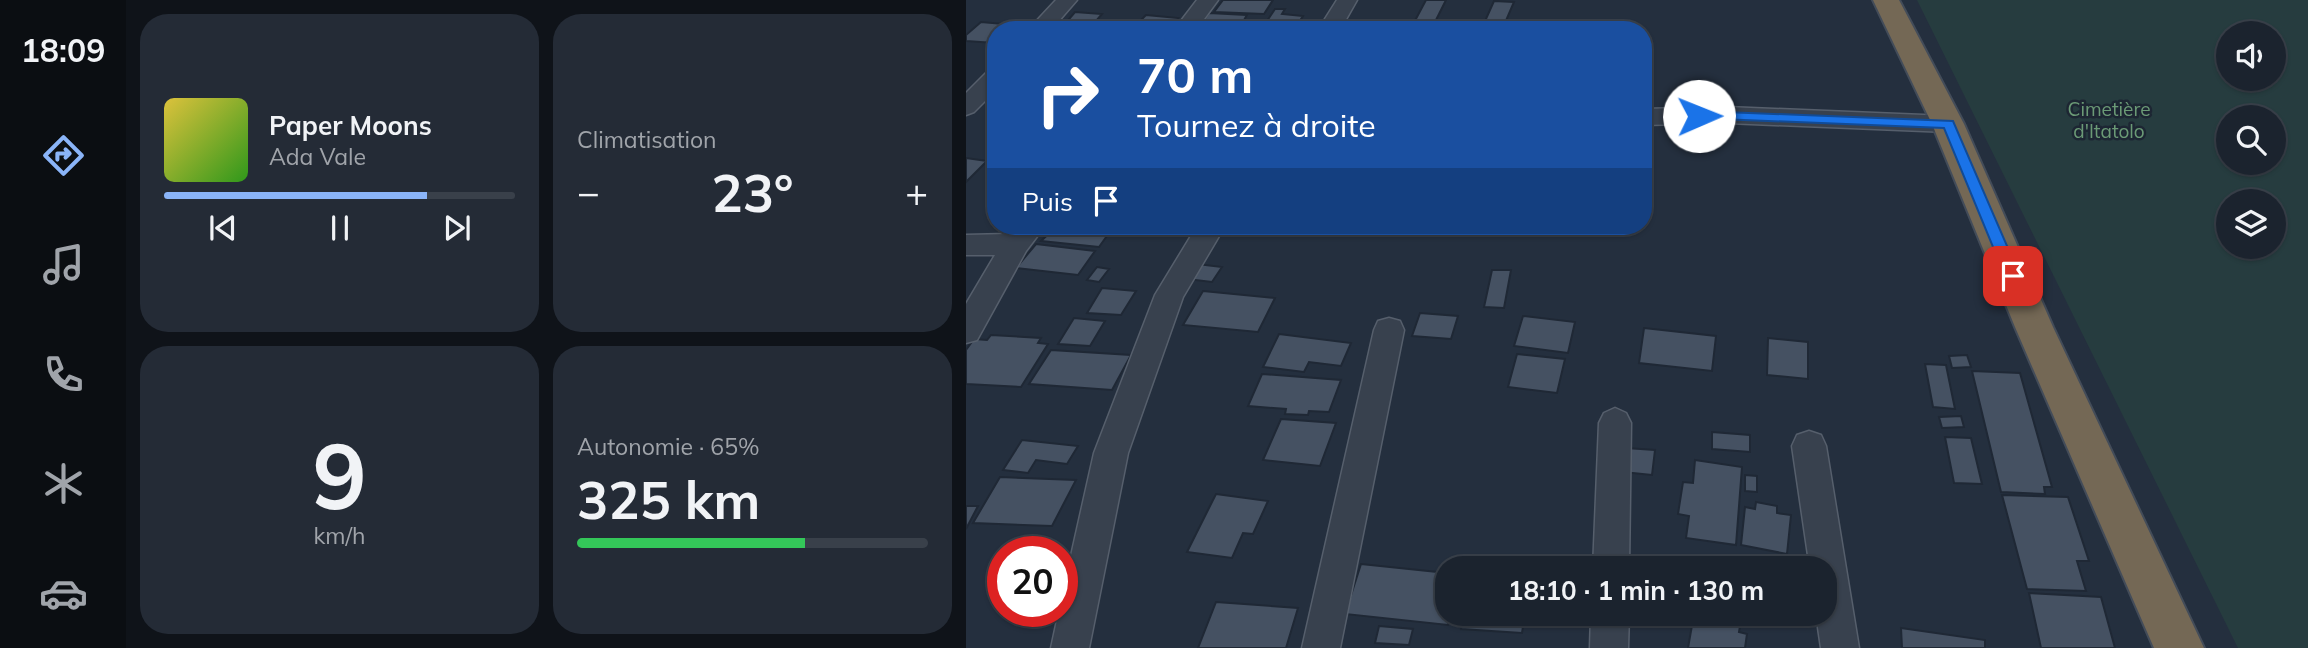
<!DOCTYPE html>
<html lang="fr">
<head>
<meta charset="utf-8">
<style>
	:root { --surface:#1b232e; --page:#242b36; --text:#f1f3f6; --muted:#a0a4aa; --line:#39404a; --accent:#8ab4f8 }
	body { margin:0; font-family:Mulish,sans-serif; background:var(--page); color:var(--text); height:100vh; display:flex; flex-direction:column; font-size:26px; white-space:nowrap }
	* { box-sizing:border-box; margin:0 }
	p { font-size:23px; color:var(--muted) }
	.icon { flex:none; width:38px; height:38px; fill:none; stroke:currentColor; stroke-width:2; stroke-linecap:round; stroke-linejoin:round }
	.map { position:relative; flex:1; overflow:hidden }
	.sheet { display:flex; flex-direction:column; gap:14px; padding:14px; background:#0f1319; width:840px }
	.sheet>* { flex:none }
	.guide { position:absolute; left:21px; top:21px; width:665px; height:214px; border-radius:28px; box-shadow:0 2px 5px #0004,0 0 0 2px var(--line); background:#1a4fa0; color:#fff; overflow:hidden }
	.tools { position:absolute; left:1250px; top:21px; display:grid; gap:14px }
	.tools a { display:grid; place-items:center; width:70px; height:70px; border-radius:50%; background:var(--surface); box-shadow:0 2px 5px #0004,0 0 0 2px var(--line); font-size:35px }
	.speed { position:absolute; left:21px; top:536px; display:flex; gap:14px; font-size:35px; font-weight:700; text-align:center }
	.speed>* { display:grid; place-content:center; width:91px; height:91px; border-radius:50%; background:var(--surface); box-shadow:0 2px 5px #0004,0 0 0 2px var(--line); line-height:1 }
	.speed .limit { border:10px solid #d22; background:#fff; color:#111 }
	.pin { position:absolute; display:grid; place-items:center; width:60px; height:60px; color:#fff; margin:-30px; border-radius:14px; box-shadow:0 4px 10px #0006 }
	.me { position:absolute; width:77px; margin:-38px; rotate:89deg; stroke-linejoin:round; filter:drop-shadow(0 0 5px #0008) }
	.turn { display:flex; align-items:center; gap:24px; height:147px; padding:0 35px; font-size:32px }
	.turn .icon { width:91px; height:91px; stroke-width:2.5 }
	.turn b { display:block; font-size:49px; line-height:60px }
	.then { display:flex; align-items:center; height:66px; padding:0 35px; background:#0003; gap:14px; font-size:26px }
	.big { font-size:52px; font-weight:700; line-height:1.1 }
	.sheet .card { flex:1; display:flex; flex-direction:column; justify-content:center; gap:10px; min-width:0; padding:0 24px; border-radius:28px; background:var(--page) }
	.sheet .dial { align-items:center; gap:0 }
	.dial b { font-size:91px; line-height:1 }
	.song { display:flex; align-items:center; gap:21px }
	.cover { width:84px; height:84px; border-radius:10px; background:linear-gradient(135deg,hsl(50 70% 55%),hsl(110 70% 35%)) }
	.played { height:7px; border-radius:4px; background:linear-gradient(90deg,var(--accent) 75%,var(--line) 75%) }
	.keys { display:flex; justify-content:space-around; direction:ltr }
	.heat { display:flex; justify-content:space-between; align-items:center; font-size:38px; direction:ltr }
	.charge { height:10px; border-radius:5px; background:linear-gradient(90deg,#34c759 65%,var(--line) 0) }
	.sheet .tiles { flex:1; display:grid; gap:14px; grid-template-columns:repeat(2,1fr) }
	.trip { position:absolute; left:469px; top:556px; width:402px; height:70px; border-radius:28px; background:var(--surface); box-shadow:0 2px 5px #0004,0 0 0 2px var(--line); font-weight:700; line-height:70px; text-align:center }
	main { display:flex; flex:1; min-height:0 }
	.tabs { display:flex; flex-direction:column; width:126px; justify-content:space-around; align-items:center; background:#0b0e12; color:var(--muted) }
	.tabs .icon { width:49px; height:49px }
	.tabs .current { color:var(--accent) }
	.tabs b { font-size:32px; color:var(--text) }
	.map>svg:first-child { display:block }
	.green { fill:#263c3f; fill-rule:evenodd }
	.building { fill:#455162; stroke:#1f2835; stroke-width:2 }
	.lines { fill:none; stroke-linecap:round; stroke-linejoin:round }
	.minor-casing { stroke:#565f6c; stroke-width:3 }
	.highway-casing { stroke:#434c59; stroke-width:4 }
	.minor { fill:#38414e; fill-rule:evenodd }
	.highway { fill:#746855; fill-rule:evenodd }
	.route { fill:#1a73e8; stroke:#114b97; stroke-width:2 }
	.labels { text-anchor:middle; stroke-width:5; stroke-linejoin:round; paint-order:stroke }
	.park-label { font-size:19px; fill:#6b9a76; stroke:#1d2633 }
</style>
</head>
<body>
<main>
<nav class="tabs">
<b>18:09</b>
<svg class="icon current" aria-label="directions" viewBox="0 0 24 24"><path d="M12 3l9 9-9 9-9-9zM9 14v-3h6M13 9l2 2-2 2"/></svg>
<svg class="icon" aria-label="music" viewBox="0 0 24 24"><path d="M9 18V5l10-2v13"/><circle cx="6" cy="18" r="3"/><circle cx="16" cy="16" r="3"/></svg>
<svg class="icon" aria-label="phone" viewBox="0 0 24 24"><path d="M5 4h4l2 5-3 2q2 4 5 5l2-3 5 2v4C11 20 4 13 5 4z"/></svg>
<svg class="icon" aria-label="climate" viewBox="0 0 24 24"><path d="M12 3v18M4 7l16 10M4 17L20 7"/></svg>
<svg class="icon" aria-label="car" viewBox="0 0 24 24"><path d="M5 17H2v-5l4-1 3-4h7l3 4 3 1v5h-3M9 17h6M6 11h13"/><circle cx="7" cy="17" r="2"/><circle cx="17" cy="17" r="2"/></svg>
</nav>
<section class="sheet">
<div class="tiles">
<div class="card">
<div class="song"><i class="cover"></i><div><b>Paper Moons</b><p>Ada Vale</p></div></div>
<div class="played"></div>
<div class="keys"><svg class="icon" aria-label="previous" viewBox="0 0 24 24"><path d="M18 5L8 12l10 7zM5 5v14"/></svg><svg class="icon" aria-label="pause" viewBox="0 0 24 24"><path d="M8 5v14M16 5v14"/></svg><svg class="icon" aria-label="next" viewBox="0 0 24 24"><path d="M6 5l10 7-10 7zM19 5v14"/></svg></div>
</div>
<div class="card"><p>Climatisation</p>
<div class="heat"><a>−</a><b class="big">23°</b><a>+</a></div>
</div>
<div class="card dial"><b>9</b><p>km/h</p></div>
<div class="card"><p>Autonomie · 65%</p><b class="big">325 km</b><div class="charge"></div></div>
</div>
</section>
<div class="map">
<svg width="1342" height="648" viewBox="0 0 1342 648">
	<rect width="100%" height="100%" fill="#242f3e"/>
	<path class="green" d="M951 0H1342V648H1272ZM1262 33H1307V79H1262ZM1262 117H1307V163H1262ZM1262 201H1307V247H1262Z"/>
	<path class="building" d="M257 0H307L298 14 248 12Z
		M460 0H480L465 30H444Z
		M528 1 548 2 536 30H515Z
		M309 9H319L316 14 337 16 328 30H295Z
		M109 12 136 14 125 27 98 25Z
		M243 13 281 15 272 30H231Z
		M180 15 212 18 201 30 157 27 161 23H172Z
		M391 20 408 21 403 30H385Z
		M15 22 49 25 43 30H30L29 43 0 41V35Z
		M0 158 21 161 0 182Z
		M91 226H148L133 247 75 241Z
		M70 244 129 251 112 275 50 268Z
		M231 264 256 267 246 282 221 279Z
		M131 267 143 269 133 282 121 280Z
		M526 270H545L538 308 518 307Z
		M136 288 170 291 155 315 121 313Z
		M237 291 309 298 292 332 217 325Z
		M454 313 492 316 485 339 446 336Z
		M557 316 609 322 602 353 548 346Z
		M108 318 139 321 124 346 92 344Z
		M678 328 750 336 746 371 673 363Z
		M313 334 385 343 375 366 343 362 338 372 297 367Z
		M25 335 75 338 72 343 82 344 55 387 0 384V350L8 339 21 340Z
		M802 338 842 342V379L801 375Z
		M85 350 165 355 146 390 63 384Z
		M551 354 599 359 591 393 542 387Z
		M1001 355 1005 367 986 368 983 356Z
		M959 364 980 365 989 409 967 407Z
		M1006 371 1054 373 1086 487H1078L1079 494 1035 492Z
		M296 374 375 380 363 412 343 411 342 415 319 414 320 409 282 406Z
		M995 416 998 427 976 428 973 417Z
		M315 419 370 423 354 466 297 460Z
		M746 432 784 435V452L746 449Z
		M979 437 1005 438 1016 484 988 483Z
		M56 440 112 446 101 464 70 460 62 473 37 470Z
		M660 448 689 450 686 475 657 472Z
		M729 460 776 467 770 545 720 538 723 516 712 514 717 482 727 483Z
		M779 475 791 476V492L779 491Z
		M34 477 110 480 86 526 7 523Z
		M250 494 302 501 287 534 277 533 266 558 221 552Z
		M1036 495 1102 497 1123 561H1111L1120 591 1061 589Z
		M790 502 811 506V513L825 515 821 554 775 545 779 507 789 509Z
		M0 506H12L0 529Z
		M395 564 481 573V614H484L482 625 379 614Z
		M1063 593 1135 597 1149 648H1075Z
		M250 602 332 608 320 648H232Z
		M498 614H559L556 633 495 629Z
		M728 614 776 615 773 632 781 634 779 648H722Z
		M413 626 447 629 443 645 409 643Z
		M935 628 1019 640V648H936Z"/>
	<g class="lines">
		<defs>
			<path id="minor" d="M90 0H111L85 30H62Z
				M231 0H252L230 30H208Z
				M371 0H391L374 30H352Z
				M30 69V90L8 112 0 115V93L22 71Z
				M761 107 982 116 991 118 994 124 991 130 982 132 761 123 677 125V109Z
				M50 226H79L60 251 11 340 0 343V304L29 255H0V235L43 234Z
				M231 226H259L217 297 162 453 123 648H85L93 611H96V596L128 453 189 295Z
				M423 318 434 321 438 330 374 648H336L408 330 412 321Z
				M649 408 660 413 665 423 663 569H627L633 423 638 413Z
				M843 431 855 435 860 446 893 648H855L850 614H859V569H844L826 446 831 435Z
				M625 614H663L662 648H624Z"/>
			<path id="highway" d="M907 0H933L998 124 1087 327 1238 648H1188L1049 327 966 124Z"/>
		</defs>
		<use href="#minor" class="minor-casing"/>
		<use href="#highway" class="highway-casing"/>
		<use href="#minor" class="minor"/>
		<use href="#highway" class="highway"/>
	</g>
	<path class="route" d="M733 111 987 121 1054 276 1047 282 1039 276 978 128 729 118V113Z"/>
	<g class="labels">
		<g class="park-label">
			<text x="1143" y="116">Cimetière<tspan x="1143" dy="22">d'Itatolo</tspan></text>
		</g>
	</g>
</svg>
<div class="tools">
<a><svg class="icon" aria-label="sound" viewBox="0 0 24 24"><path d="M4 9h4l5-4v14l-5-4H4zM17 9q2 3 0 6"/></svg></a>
<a><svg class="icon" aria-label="search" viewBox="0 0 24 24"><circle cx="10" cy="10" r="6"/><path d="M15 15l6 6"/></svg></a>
<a><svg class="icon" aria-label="layers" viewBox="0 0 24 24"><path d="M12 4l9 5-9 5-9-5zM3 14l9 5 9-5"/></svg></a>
</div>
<div class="speed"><div class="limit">20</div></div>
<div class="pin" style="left:1047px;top:276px;background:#d93025"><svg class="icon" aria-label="arrive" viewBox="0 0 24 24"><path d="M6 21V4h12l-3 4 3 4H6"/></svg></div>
<svg class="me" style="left:733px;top:116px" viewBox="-20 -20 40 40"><circle r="19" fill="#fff"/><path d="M0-13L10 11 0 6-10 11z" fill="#1a73e8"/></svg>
<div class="trip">18:10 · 1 min · 130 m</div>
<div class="guide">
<div class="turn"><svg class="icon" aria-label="right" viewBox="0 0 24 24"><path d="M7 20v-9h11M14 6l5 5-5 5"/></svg><div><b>70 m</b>Tournez à droite</div></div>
<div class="then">Puis<svg class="icon" aria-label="arrive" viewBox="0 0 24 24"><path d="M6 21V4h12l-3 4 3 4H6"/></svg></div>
</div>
</div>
</main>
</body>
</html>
